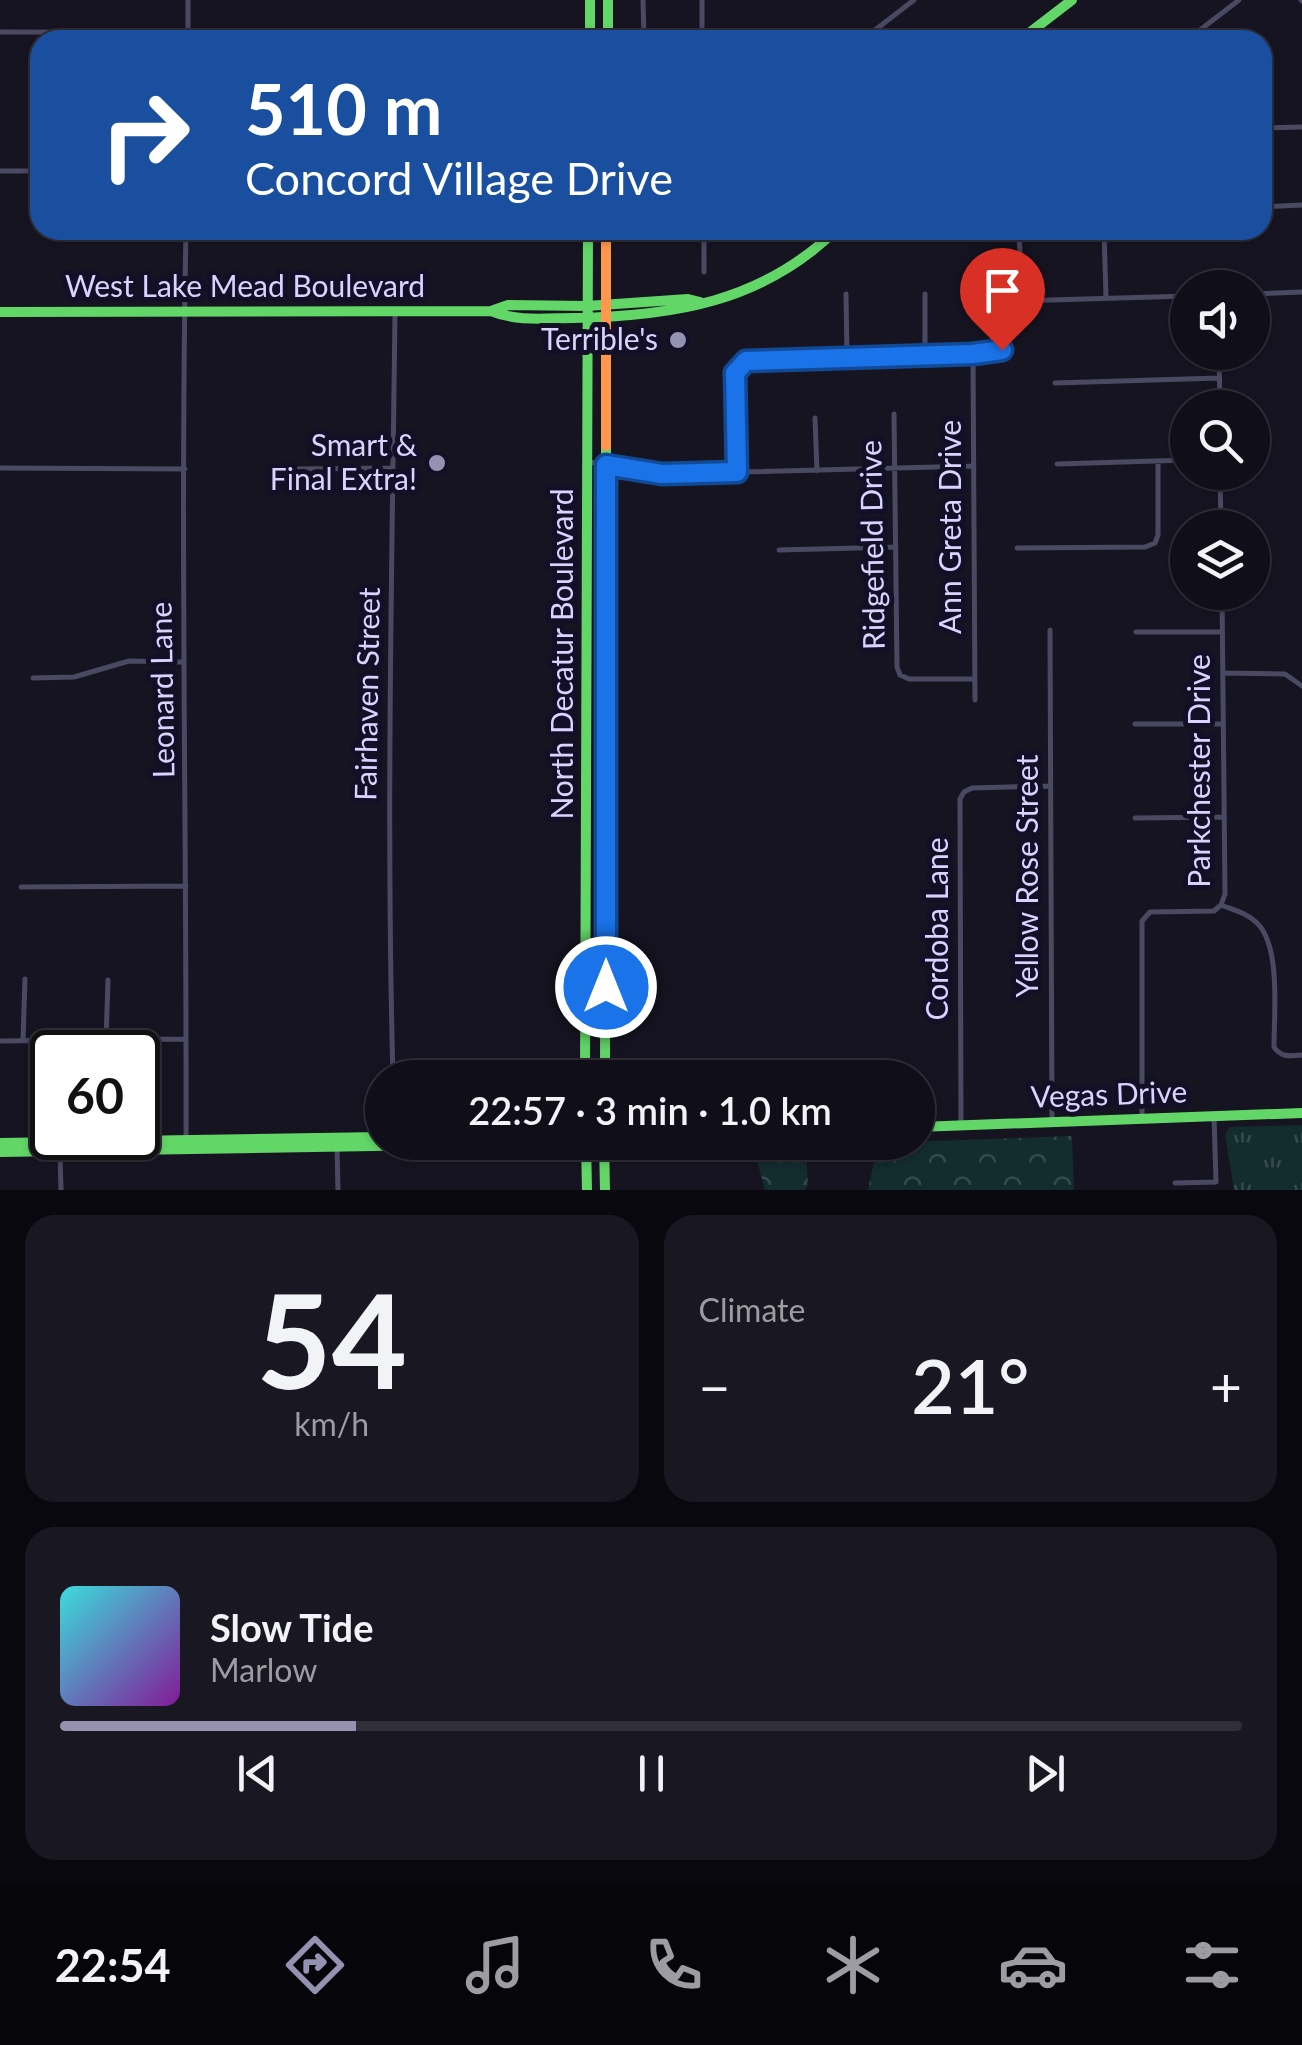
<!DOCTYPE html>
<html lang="en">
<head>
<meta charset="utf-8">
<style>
	:root { --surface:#100f19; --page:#191822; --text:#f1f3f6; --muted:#9c9ca2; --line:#302f38; --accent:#9591b1 }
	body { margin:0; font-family:Lato,sans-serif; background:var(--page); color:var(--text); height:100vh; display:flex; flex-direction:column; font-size:38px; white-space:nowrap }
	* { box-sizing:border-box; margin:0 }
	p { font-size:32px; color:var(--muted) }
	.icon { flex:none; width:55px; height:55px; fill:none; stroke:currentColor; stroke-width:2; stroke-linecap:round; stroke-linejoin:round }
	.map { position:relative; height:1190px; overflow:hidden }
	.sheet { display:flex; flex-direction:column; gap:25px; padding:25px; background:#09080e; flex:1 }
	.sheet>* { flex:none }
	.top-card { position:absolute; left:30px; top:30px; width:1242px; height:210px; border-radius:30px; box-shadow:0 2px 8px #0004,0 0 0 2px var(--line); background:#1a4fa0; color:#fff; overflow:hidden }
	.tools { position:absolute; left:1170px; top:270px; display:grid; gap:20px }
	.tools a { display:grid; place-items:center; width:100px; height:100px; border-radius:50%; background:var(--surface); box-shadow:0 2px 8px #0004,0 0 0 2px var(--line); font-size:50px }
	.speed { position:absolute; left:30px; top:1030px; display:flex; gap:20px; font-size:50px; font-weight:700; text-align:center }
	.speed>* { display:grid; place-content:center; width:130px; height:130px; border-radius:50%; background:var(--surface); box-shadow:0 2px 8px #0004,0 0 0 2px var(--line); line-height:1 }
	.speed .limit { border:5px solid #111; border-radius:15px; background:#fff; color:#111 }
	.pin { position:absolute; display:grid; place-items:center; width:85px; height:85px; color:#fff; margin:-102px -42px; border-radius:50% 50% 50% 0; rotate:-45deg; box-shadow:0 0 10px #0007 }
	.pin .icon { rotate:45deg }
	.me { position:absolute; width:110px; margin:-55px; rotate:0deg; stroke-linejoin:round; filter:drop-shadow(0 0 8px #0008) }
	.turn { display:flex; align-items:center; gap:35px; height:210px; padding:0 50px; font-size:45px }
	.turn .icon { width:130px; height:130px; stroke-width:2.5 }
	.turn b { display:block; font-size:70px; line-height:85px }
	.big { font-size:75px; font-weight:600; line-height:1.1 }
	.sheet .widget { flex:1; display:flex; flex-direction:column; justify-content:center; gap:15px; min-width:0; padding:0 35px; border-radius:30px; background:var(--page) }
	.sheet .dial { align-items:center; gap:0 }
	.dial b { font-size:130px; line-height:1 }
	.song { display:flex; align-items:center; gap:30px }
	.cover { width:120px; height:120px; border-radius:15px; background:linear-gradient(135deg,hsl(180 70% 55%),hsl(290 70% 35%)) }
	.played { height:10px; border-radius:5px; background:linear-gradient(90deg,var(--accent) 25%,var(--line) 25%) }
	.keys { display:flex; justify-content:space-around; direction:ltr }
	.heat { display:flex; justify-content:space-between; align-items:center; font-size:55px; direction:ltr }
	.sheet .tiles { flex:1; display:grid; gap:25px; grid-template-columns:1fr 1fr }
	.widget:last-child { grid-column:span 2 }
	.trip { position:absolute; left:365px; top:1060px; width:570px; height:100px; border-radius:50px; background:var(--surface); box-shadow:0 2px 8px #0004,0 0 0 2px var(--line); font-weight:600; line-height:100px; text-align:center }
	.tabs { display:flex; height:160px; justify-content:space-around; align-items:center; background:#06060a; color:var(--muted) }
	.tabs .icon { width:70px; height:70px }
	.tabs .active { color:var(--accent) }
	.tabs b { font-size:45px; color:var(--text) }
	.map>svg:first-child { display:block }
	.grass { fill:url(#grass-tufts) }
	.park { fill:url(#park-crowns) }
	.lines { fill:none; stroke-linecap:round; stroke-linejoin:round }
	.street { stroke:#4a4962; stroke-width:5 }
	.fast { stroke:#63d668; stroke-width:10 }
	.slow { stroke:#ff974d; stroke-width:10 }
	.route-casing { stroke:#114b97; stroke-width:25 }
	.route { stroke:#1a73e8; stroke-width:18 }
	.poi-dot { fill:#9591b1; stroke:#130f26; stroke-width:4 }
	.labels { text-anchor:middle; stroke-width:10; stroke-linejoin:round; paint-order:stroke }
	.street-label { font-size:30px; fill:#d9d4ff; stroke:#130f26 }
	.poi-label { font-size:30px; fill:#d9d4ff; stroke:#130f26; text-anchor:end }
</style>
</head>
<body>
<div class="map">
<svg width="1302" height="1190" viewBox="0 0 1302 1190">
	<defs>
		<pattern id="grass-tufts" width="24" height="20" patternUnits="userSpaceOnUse" patternTransform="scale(2.5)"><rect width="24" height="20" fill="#132c2d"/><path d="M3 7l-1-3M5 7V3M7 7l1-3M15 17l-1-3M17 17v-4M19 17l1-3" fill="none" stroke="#354a4c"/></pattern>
		<pattern id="park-crowns" width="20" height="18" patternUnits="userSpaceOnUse" patternTransform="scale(2.5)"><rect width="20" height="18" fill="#132c2d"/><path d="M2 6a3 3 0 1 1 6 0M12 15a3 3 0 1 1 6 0" fill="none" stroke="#354a4c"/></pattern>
	</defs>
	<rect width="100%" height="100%" fill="#161421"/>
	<path class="grass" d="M1302 1125V1190H1234L1225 1134 1230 1127Z"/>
	<path class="park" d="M1072 1136 1074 1190H868L878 1143Z
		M754 1150 806 1151 808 1184 805 1190H765Z"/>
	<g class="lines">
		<path class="street" d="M643 0 644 40
			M1301 0 1302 1
			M0 32 607 33
			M188 40V0
			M702 40V0
			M862 40 914 0
			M1187 40 1239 0
			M1262 128 1302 127
			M0 171H40
			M1262 207 1302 205
			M1019 230 1022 301
			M1104 230 1106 298
			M704 272V230
			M846 294 847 358
			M925 294V355
			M1252 294 1302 292
			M1219 352 1220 408
			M973 354 975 700
			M1055 383 1219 378
			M894 414 897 667 900 675 909 679H975
			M815 418 817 471
			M589 462 662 474 974 466
			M1057 464 1188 460
			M0 468 185 469
			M298 469 393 468
			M737 472 735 373 745 361 997 353 1005 345 1009 304 1015 301 1188 296
			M1220 472 1221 528
			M1017 548 1145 547 1155 543 1158 535V461
			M779 550 896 547
			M1050 630 1052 1122
			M1136 632H1222
			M1223 673 1285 674 1302 686
			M33 678 74 677 129 661 182 662
			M1135 724H1223
			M1135 818 1224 817
			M21 887 186 886
			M1221 905C1234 910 1247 913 1257 923 1281 946 1274 1014 1274 1047 1281 1058 1291 1056 1302 1055
			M23 1040 25 979
			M0 1041 186 1039
			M106 1041 108 980
			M393 1078C386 822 392 567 395 312
			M1142 1119V921L1150 912 1214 911 1221 905 1225 894 1222 592
			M961 1126 960 799 964 792 972 788 1050 786
			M337 1148 338 1190
			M186 1149C187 843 180 536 186 230
			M60 1151 61 1190
			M1175 1183 1216 1182 1214 1116"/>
		<path class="fast" d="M590 0V40
			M608 0V40
			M1020 40 1072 0
			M491 311C518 322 546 318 574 318 674 316 762 302 836 230
			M0 312 491 311 508 305 587 306 688 299 700 302
			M585 1078 588 230
			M605 1078 606 446
			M918 1127 1302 1113
			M586 1142 587 1190
			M604 1142 605 1190
			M0 1143 382 1137
			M0 1152 622 1142"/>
		<path class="slow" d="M606 446V230"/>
	</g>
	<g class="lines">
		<defs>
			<path id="route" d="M606 987V465L662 474 737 472 735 373 746 361 973 354 1002 350"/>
		</defs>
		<use href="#route" class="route-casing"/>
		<use href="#route" class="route"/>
	</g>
	<g class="poi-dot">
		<circle cx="678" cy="340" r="10"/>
		<circle cx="437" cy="463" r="10"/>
	</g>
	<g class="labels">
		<g class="street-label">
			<text x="245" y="297">West Lake Mead Boulevard</text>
			<text transform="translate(951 527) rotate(-90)" y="10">Ann Greta Drive</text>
			<text transform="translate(873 545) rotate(-91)" y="10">Ridgefield Drive</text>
			<text transform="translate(563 654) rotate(-90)" y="10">North Decatur Boulevard</text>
			<text transform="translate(163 690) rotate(-91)" y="10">Leonard Lane</text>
			<text transform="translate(368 694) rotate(-89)" y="10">Fairhaven Street</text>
			<text transform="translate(1200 771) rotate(-90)" y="10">Parkchester Drive</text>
			<text transform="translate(1028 876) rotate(-90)" y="10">Yellow Rose Street</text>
			<text transform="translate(938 929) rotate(-90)" y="10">Cordoba Lane</text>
			<text transform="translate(1109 1095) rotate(-2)" y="10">Vegas Drive</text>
		</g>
		<g class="poi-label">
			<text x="658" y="350">Terrible's</text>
			<text x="417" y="456">Smart &amp;<tspan x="417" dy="34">Final Extra!</tspan></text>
		</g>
	</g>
</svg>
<div class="tools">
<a><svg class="icon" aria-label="sound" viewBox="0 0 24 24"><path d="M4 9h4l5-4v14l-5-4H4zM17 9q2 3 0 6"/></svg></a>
<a><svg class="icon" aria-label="search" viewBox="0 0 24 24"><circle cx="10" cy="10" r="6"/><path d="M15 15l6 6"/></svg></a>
<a><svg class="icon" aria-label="layers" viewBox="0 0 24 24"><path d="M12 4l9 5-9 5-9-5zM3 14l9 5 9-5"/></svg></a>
</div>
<div class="speed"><div class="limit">60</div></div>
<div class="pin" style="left:1002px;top:350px;background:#d93025"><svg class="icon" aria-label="arrive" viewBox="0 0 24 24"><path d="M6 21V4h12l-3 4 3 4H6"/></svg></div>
<svg class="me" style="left:606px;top:987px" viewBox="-20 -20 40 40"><circle r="17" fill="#1a73e8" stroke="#fff" stroke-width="3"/><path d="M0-11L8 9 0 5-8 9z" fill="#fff"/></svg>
<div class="trip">22:57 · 3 min · 1.0 km</div>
<div class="top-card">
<div class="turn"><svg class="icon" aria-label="right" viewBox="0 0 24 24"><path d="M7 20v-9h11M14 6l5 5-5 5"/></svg><div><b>510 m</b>Concord Village Drive</div></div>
</div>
</div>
<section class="sheet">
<div class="tiles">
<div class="widget dial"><b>54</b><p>km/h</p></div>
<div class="widget"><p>Climate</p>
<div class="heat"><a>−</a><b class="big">21°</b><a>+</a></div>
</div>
<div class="widget">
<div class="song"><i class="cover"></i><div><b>Slow Tide</b><p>Marlow</p></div></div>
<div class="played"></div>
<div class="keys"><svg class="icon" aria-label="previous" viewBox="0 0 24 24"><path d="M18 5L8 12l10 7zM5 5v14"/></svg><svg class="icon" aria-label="pause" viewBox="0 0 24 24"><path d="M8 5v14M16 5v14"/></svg><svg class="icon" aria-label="next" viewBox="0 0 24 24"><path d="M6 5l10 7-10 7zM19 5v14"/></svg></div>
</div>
</div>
</section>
<nav class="tabs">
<b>22:54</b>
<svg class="icon active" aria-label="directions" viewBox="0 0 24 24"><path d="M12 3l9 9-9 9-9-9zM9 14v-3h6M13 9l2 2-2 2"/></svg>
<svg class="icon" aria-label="music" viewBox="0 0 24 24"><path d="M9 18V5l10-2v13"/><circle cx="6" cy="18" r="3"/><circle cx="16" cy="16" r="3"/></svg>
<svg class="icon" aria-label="phone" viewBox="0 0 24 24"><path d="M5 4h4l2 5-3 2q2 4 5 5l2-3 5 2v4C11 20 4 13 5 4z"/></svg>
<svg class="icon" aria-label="climate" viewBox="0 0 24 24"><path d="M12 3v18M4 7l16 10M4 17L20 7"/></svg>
<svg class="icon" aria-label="car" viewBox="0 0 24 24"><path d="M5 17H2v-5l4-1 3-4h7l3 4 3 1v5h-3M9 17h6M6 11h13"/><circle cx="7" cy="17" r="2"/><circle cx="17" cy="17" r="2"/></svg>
<svg class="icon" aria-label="filters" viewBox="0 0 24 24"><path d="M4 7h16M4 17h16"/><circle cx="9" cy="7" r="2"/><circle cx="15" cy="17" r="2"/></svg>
</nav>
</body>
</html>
